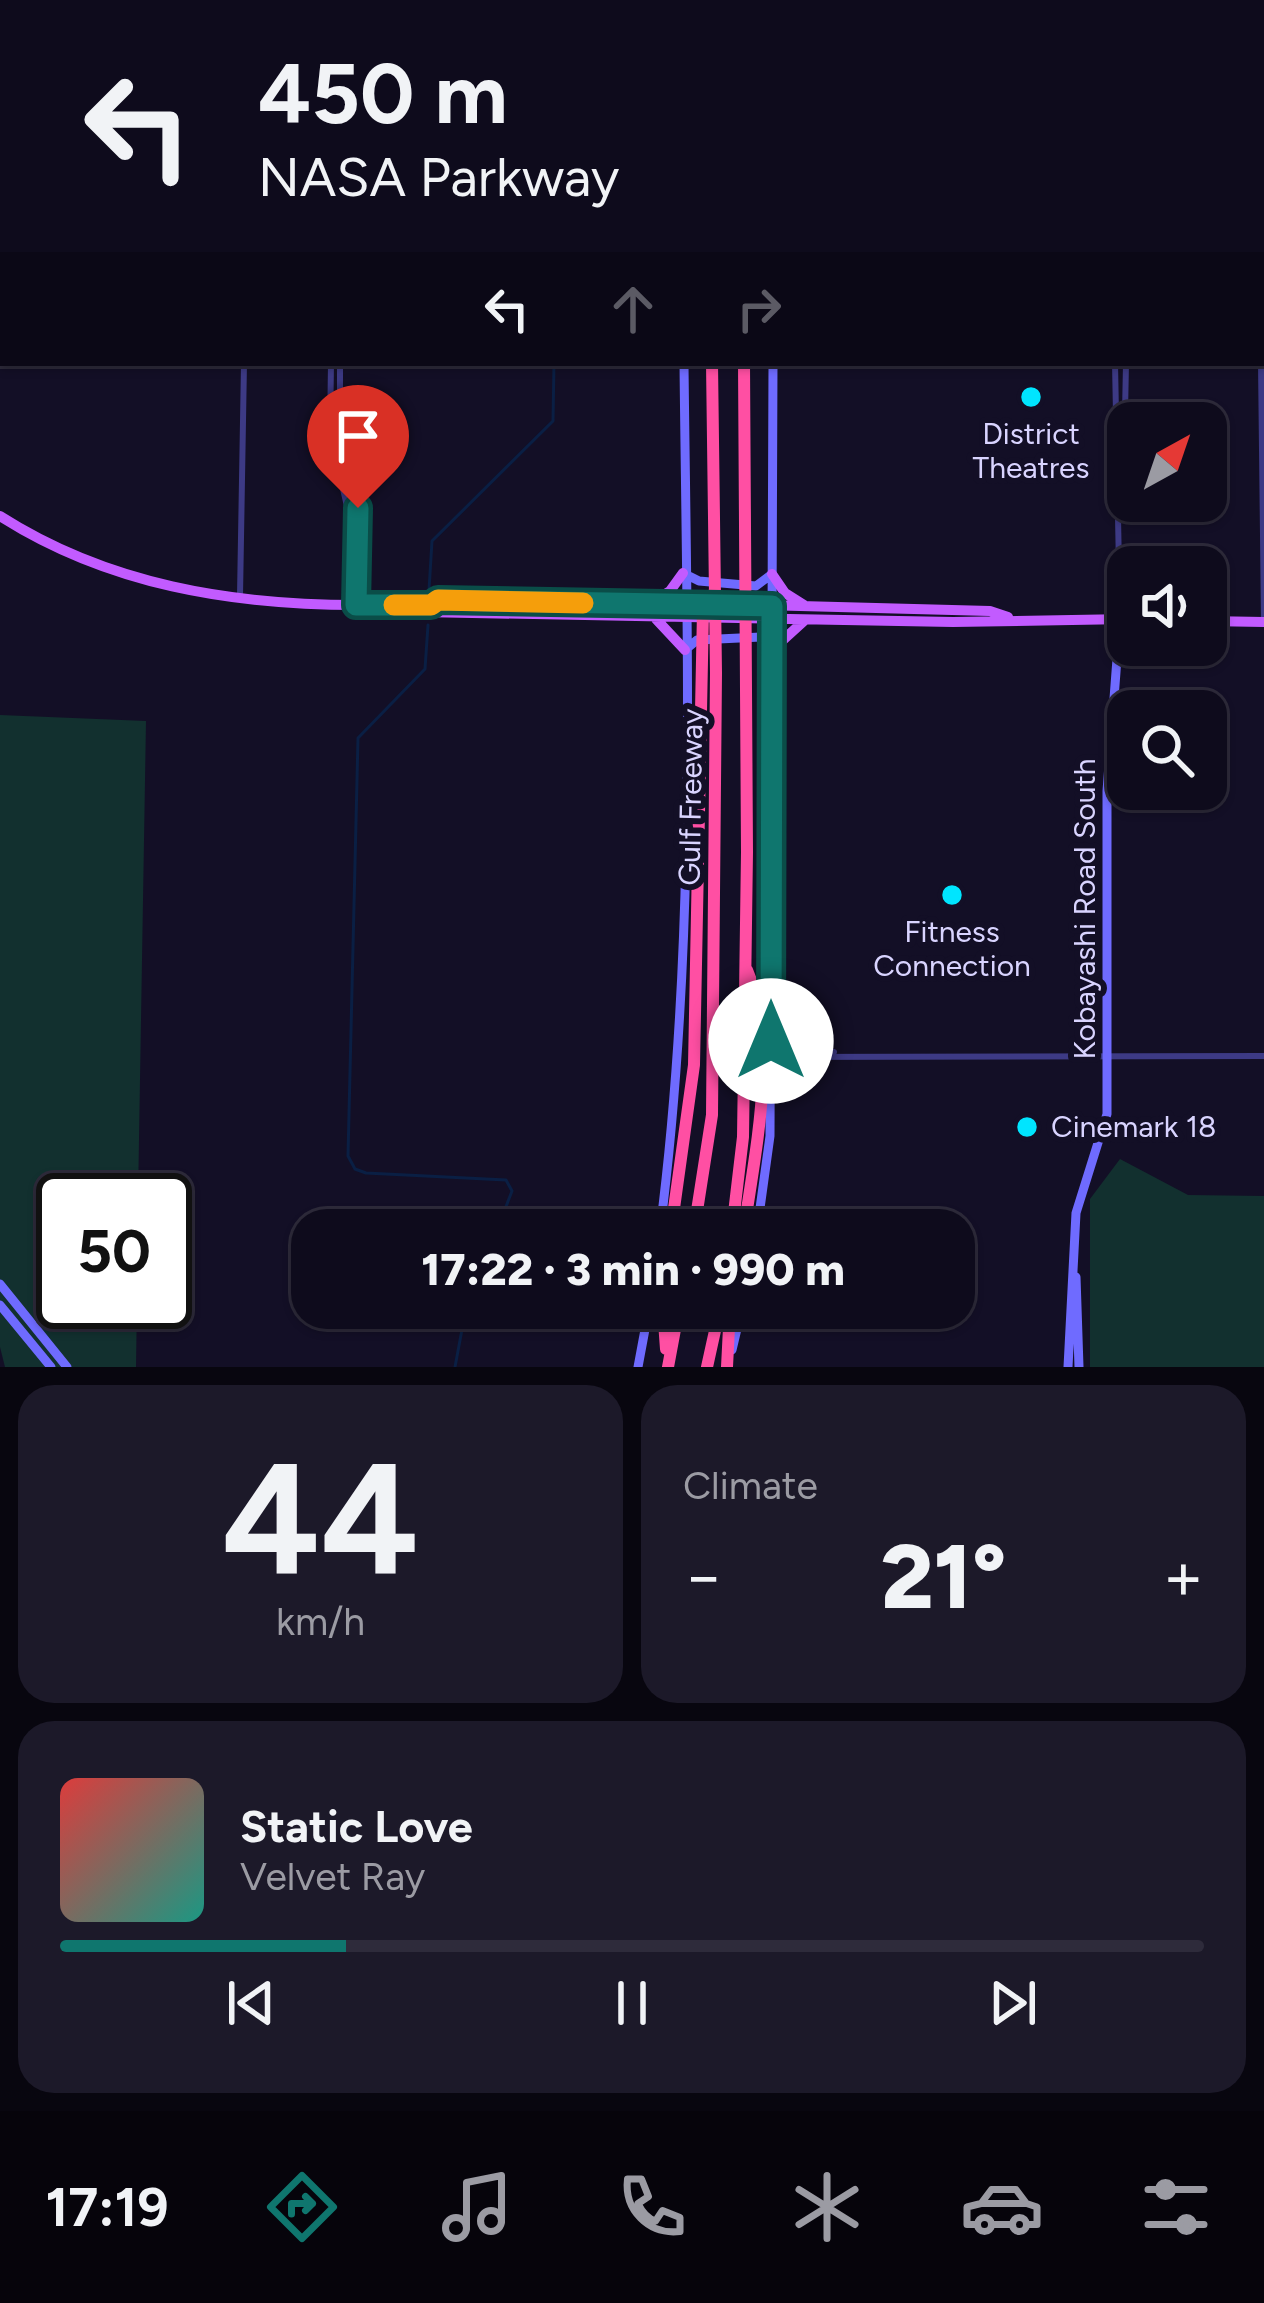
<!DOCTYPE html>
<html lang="en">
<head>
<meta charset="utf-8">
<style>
	:root { --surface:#0e0b1c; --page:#1c1929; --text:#f1f3f6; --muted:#9b9ba3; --line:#2e2b3b; --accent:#0f766e }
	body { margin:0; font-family:Figtree,sans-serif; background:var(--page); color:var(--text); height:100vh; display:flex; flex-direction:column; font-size:45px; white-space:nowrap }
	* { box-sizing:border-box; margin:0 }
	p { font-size:39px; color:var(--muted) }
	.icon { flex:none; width:66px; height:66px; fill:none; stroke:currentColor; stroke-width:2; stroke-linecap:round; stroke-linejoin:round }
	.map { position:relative; height:1367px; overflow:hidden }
	.details { display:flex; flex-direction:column; gap:18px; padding:18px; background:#08060f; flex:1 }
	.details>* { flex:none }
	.banner { position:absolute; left:0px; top:0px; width:1266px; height:366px; box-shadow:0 3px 9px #0004,0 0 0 3px var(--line); background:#0e0b1c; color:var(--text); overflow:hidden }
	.needle { width:78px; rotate:40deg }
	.fabs { position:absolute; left:1107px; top:402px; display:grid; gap:24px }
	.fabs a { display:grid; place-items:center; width:120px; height:120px; border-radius:24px; background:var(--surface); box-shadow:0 3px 9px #0004,0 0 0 3px var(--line); font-size:60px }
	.speed { position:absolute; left:36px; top:1173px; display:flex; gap:24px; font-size:60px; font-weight:700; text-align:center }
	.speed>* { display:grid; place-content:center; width:156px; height:156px; border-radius:50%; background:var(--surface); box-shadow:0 3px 9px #0004,0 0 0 3px var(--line); line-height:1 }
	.speed .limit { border:6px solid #111; border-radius:18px; background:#fff; color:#111 }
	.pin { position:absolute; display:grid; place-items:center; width:102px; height:102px; color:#fff; margin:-123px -51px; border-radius:50% 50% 50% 0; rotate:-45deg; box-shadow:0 0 12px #0007 }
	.pin .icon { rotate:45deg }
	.me { position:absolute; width:132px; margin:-66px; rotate:0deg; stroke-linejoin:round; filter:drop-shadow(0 0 9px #0008) }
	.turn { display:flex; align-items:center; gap:42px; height:252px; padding:0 60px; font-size:54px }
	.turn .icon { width:156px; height:156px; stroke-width:2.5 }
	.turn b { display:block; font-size:84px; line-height:102px }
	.lanes { display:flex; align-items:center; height:114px; padding:0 60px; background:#0003; justify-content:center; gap:60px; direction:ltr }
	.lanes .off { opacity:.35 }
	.big { font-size:90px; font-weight:800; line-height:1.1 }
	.details .widget { flex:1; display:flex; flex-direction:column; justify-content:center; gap:18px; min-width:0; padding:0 42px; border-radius:36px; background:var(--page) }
	.details .dial { align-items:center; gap:0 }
	.dial b { font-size:156px; line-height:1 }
	.song { display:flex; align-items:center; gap:36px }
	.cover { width:144px; height:144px; border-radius:18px; background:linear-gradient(135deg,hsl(0 70% 55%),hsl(170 70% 35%)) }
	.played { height:12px; border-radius:6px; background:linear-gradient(90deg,var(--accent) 25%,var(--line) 25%) }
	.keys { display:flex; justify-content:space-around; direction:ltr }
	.heat { display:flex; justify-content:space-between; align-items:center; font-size:66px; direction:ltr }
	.details .tiles { flex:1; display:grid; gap:18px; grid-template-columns:1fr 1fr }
	.widget:last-child { grid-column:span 2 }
	.trip { position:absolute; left:291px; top:1209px; width:684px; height:120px; border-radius:36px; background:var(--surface); box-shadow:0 3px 9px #0004,0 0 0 3px var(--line); font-weight:800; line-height:120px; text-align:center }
	.tab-bar { display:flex; height:192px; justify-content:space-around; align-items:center; background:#06040b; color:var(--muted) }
	.tab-bar .icon { width:84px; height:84px }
	.tab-bar .selected { color:var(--accent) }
	.tab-bar b { font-size:54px; color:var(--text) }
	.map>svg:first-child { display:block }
	.green { fill:#12302f }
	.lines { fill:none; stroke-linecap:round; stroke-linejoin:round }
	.stream { stroke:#0a1f44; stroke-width:3 }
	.street { stroke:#3d3a85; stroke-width:6 }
	.secondary { stroke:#6f6bff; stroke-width:9 }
	.primary { stroke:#c25bff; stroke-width:10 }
	.highway { stroke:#ff4fa3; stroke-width:12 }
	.route-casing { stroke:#0a4d48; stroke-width:30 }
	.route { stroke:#0f766e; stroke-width:21 }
	.slow { stroke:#f59e0b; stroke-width:21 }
	.poi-dot { fill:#00e5ff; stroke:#130f26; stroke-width:4.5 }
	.labels { text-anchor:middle; stroke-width:12; stroke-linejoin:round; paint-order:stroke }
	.poi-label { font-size:30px; fill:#d9d4ff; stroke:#130f26 }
	.street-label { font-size:30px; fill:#d9d4ff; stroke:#130f26 }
</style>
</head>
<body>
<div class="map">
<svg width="1264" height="1367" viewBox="0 0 1264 1367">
	<rect width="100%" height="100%" fill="#130f26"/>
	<path class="green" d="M0 0H323L3 3V21Z
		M0 715 146 721 138 1200H63V1302H137L136 1367H5L0 1347Z
		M1120 1159 1188 1195 1264 1196V1367H1090V1199Z"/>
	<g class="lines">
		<path class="stream" d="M557 3V0
			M429 590 432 541 553 421 554 363
			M428 625 425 669 358 738 348 1156 355 1169 366 1173 506 1180 512 1191 497 1230
			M455 1367 466 1308"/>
		<path class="street" d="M335 3V0
			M345 3V0
			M1049 3V0
			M1059 3V0
			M1263 256H1264
			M0 339H3
			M1263 359H1264
			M331 363 330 433 350 519 348 590 354 602
			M340 363V441L359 516 356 602
			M1115 363 1120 619
			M1261 363 1264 622
			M1118 518 1123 513 1126 363
			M240 596 244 363
			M771 1041 834 1052
			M770 1057 1264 1056"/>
		<path class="secondary" d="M683 3V0
			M776 3V0
			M683 573 699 581 756 586 772 574
			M685 650 697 640 761 637 772 650
			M660 1230C697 943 687 651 684 363
			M757 1230 770 1136 773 363
			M1076 1277 1079 1367
			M0 1284 67 1367
			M0 1305 51 1367
			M732 1350 742 1308
			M638 1367 649 1308
			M1068 1367 1076 1213 1107 1114V791L1120 619"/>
		<path class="primary" d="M0 516C108 585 232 605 358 605
			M772 574 785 593 804 605
			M651 603 670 591 683 573
			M377 604 418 605
			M356 606 370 611 953 622 1128 619
			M356 606 372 595 990 611 1008 617
			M656 619 685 650
			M1206 621 1264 622
			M772 650 805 620"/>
		<path class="highway" d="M716 3V0
			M746 3V0
			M671 1230 694 1065 703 610 715 591
			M694 1230 712 1115 716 673 712 363
			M732 1230 743 1137 747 852 744 363
			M744 1230C755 1151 779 1046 747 970
			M663 1308 666 1349
			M668 1367 679 1308
			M707 1367 720 1308
			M727 1367 730 1308"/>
	</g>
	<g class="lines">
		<defs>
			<path id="route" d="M358 508 356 605H431L438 600 772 606 771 1041"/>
		</defs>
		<use href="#route" class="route-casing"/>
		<use href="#route" class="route"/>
		<path class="slow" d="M394 605H431L438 600 583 603"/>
	</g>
	<g class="poi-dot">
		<circle cx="1031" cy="397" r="12"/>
		<circle cx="952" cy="895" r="12"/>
		<circle cx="1027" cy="1127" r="12"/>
	</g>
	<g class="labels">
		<g class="poi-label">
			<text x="1031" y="444">District<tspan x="1031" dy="34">Theatres</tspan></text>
			<text x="952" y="942">Fitness<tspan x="952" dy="34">Connection</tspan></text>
			<text x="1051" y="1137" text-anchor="start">Cinemark 18</text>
		</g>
		<g class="street-label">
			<text transform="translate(691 797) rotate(-89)" y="10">Gulf Freeway</text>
			<text transform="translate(1085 909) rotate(-90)" y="10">Kobayashi Road South</text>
		</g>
	</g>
</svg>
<div class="fabs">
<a><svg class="needle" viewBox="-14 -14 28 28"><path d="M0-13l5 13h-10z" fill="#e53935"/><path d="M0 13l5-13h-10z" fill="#9b9ba3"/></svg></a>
<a><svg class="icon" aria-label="sound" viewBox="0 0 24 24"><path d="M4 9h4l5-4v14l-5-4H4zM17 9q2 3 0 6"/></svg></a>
<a><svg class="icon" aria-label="search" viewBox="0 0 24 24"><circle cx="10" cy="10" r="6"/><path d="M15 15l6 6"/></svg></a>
</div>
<div class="speed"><div class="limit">50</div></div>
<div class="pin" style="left:358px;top:508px;background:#d93025"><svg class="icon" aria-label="arrive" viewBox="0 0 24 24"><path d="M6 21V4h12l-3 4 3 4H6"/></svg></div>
<svg class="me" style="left:771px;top:1041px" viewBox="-20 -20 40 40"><circle r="19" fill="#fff"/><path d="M0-13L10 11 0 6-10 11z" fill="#0f766e"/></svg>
<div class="trip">17:22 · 3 min · 990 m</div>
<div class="banner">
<div class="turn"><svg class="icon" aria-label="left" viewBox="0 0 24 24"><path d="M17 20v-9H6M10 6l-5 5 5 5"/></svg><div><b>450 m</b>NASA Parkway</div></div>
<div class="lanes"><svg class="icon" aria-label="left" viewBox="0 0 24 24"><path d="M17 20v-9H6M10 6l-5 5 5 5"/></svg><svg class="icon off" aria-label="ahead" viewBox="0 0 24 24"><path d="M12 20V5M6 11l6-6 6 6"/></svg><svg class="icon off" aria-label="right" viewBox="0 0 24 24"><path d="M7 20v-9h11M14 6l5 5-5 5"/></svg></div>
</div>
</div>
<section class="details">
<div class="tiles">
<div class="widget dial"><b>44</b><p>km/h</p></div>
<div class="widget"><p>Climate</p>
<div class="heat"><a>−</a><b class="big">21°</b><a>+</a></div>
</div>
<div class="widget">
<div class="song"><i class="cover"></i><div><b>Static Love</b><p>Velvet Ray</p></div></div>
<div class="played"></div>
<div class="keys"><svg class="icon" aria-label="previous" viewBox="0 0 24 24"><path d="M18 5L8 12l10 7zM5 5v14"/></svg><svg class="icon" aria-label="pause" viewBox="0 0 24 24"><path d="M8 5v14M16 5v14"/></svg><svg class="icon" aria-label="next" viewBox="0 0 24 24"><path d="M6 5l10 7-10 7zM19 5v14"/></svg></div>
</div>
</div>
</section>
<nav class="tab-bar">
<b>17:19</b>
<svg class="icon selected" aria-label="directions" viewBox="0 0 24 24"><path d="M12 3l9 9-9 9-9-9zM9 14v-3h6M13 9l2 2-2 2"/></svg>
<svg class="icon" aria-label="music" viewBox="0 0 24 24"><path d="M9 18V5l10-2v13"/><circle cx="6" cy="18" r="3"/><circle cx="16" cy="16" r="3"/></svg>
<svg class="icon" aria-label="phone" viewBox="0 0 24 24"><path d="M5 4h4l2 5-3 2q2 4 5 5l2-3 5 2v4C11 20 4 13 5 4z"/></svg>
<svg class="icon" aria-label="climate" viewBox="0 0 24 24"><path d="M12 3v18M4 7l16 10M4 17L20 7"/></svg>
<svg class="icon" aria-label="car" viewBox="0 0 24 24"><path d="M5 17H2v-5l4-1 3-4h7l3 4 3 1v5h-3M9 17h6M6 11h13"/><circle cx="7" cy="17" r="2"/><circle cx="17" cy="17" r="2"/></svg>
<svg class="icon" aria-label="filters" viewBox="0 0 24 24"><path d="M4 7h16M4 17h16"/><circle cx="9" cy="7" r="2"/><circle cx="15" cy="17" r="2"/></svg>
</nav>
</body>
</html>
